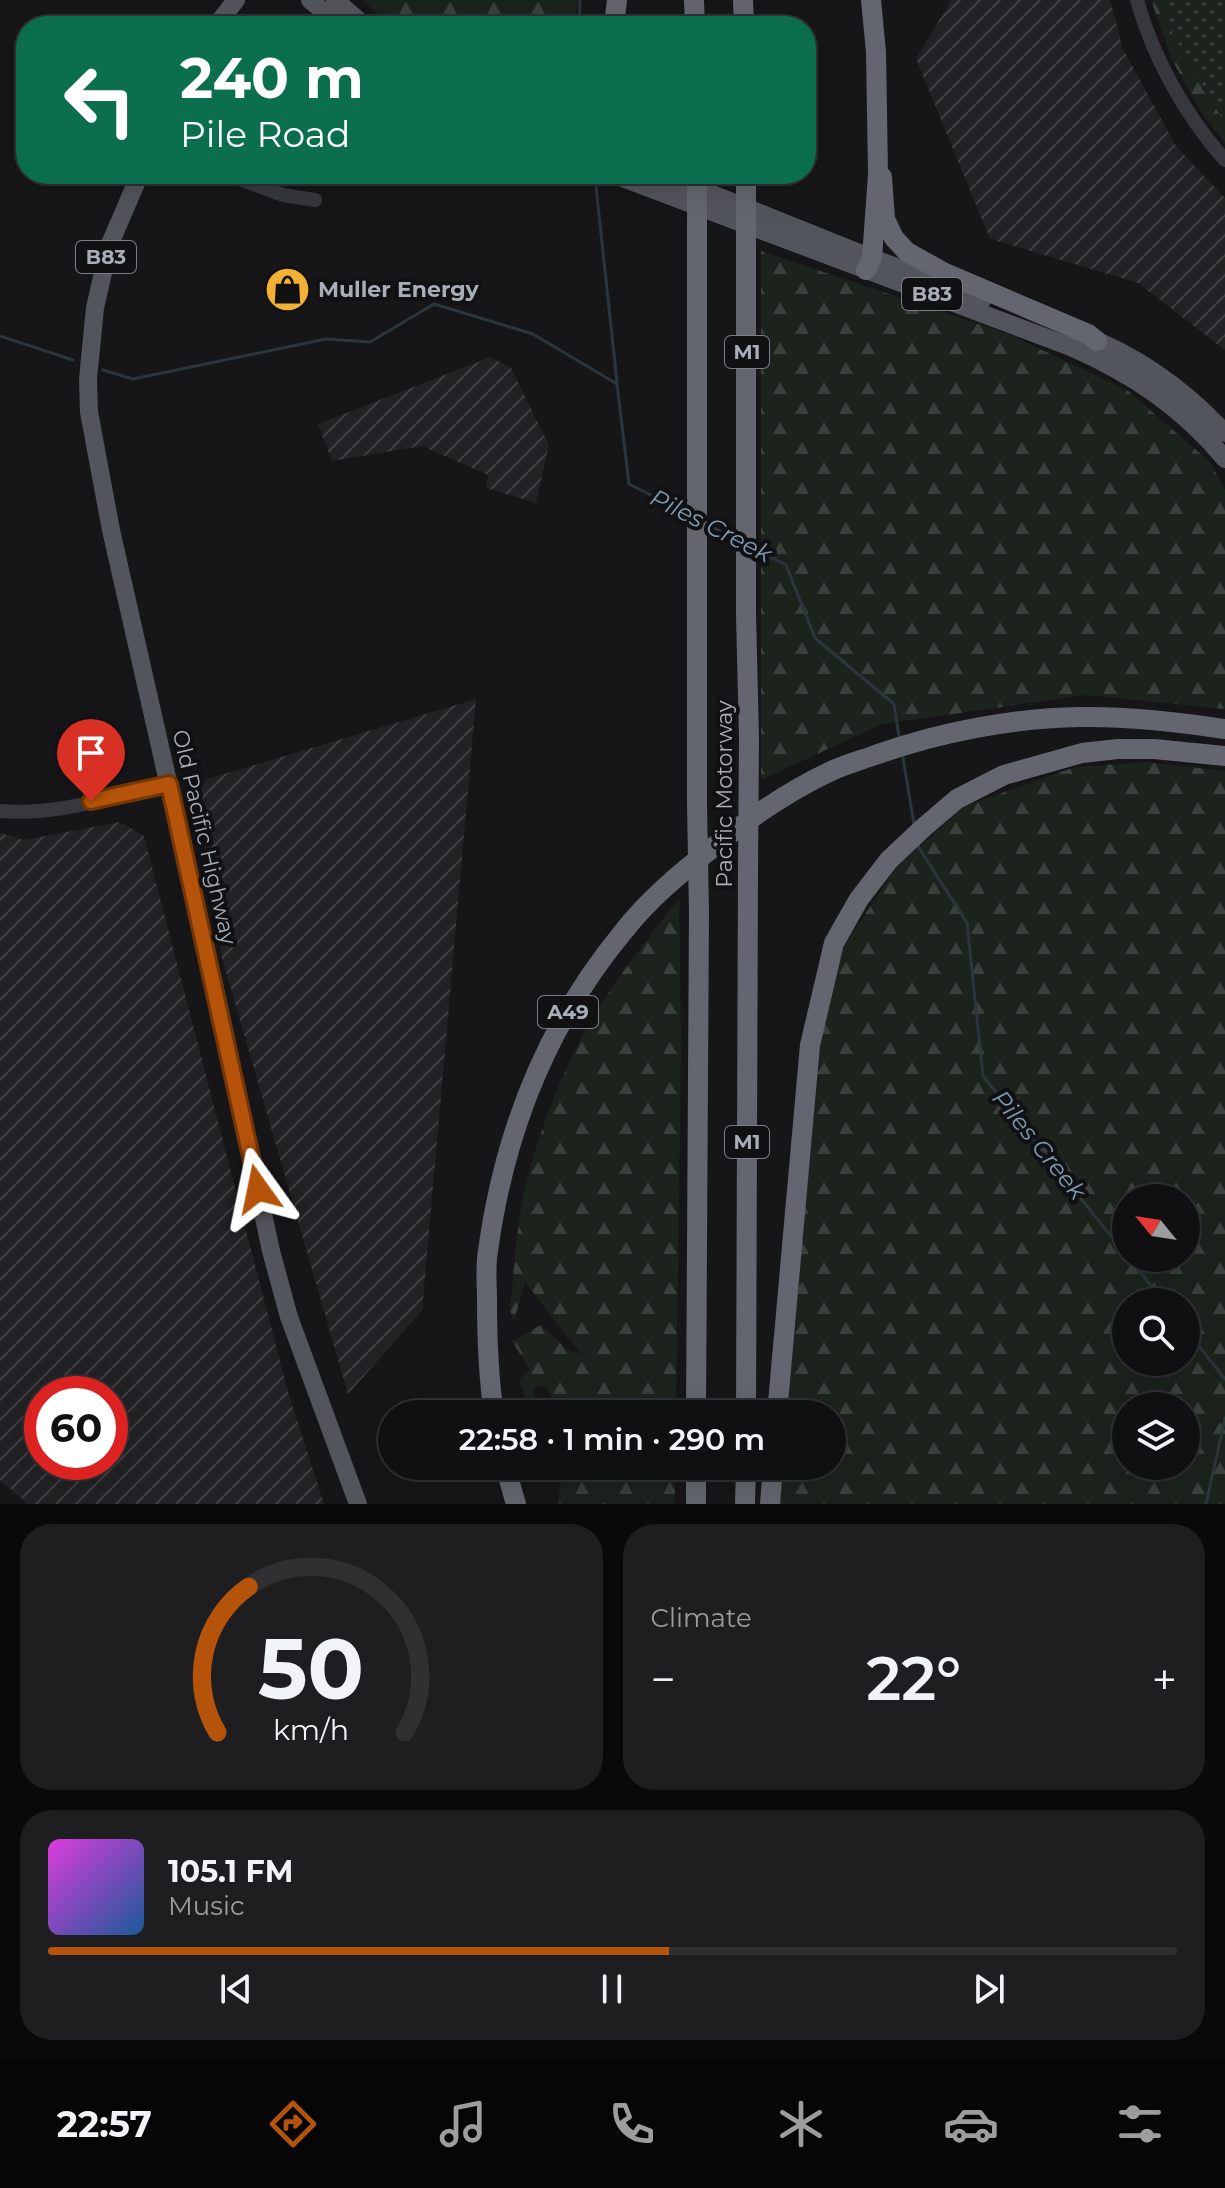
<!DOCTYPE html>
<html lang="en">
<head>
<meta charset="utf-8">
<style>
	:root { --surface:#101012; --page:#1e1e20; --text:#f1f3f6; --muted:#9c9d9f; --line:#303032; --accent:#b45309 }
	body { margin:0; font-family:Montserrat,sans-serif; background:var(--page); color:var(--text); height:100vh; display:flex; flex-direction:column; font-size:30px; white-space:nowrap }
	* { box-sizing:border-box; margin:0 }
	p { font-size:26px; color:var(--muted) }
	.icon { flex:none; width:44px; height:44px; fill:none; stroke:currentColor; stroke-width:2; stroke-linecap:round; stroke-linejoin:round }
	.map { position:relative; height:1504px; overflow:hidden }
	.side { display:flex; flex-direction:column; gap:20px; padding:20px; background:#09090a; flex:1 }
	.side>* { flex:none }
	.guide { position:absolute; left:16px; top:16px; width:800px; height:168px; border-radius:32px; box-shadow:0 8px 32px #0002,0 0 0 2px var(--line); background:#0b6e4f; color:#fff; overflow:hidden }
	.needle { width:52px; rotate:300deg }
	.controls { position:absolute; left:1112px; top:1184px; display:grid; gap:16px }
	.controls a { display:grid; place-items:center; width:88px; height:88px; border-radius:50%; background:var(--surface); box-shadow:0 8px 32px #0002,0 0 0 2px var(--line); font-size:40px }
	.speed { position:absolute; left:24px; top:1376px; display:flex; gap:16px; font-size:40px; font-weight:700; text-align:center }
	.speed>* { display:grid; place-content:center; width:104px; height:104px; border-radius:50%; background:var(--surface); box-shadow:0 8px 32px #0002,0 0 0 2px var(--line); line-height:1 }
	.speed .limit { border:12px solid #d22; background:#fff; color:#111 }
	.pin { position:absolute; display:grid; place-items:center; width:68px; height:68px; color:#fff; margin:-82px -34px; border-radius:50% 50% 50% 0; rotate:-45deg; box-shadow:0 0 8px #0007 }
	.pin .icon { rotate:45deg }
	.me { position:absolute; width:88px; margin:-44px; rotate:348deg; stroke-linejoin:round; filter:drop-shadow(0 0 6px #0008) }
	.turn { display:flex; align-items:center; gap:28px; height:168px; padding:0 32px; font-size:36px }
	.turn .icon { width:104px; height:104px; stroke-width:2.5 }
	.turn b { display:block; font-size:56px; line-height:68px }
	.big { font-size:60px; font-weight:600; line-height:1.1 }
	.side .widget { flex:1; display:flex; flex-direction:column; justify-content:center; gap:12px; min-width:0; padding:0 28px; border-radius:32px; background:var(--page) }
	.side .dial { align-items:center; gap:0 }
	.dial svg { height:208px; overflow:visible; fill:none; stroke:var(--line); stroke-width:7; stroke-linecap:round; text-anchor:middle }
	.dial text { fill:var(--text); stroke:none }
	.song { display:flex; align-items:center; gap:24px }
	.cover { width:96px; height:96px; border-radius:12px; background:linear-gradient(135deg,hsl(300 70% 55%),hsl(210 70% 35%)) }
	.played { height:8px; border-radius:4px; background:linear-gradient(90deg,var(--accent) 55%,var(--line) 55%) }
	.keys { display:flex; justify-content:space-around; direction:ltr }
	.heat { display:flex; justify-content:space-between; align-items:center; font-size:44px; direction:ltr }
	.side .tiles { flex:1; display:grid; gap:20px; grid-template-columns:1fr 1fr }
	.widget:last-child { grid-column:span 2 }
	.trip { position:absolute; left:378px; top:1400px; width:468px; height:80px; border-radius:40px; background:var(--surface); box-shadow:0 8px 32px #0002,0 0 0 2px var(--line); font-weight:600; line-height:80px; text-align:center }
	.tab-bar { display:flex; height:128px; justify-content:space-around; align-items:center; background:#060607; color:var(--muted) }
	.tab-bar .icon { width:56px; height:56px }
	.tab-bar .active { color:var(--accent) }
	.tab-bar b { font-size:36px; color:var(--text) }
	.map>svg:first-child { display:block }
	.industrial { fill:url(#industrial-furrows); fill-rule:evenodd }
	.forest { fill:url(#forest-firs); fill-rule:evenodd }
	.park { fill:url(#park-dots) }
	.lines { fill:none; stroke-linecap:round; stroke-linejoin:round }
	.stream { stroke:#2c353c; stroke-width:3 }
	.minor { stroke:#37383d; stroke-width:14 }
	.major { stroke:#53555c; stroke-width:18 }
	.highway { stroke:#63666e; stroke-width:20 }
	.highway-bridge { stroke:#63666e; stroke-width:20 }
	.route-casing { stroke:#753606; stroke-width:20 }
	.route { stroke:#b45309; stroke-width:14 }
	.labels { text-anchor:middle; stroke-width:8; stroke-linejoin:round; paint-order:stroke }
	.shield { fill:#111113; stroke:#7b7e86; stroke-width:2 }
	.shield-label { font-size:20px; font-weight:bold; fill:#a8adb8 }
	.poi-label { font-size:22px; font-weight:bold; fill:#a8adb8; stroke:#111113; text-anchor:start }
	.street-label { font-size:22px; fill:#a8adb8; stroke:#111113 }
	.water-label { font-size:24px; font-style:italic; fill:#7f9bb3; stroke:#111113 }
</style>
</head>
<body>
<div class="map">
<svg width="1225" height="1504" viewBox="0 0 1225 1504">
	<defs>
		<pattern id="industrial-furrows" width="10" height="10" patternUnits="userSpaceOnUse" patternTransform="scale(2)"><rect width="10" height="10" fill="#222225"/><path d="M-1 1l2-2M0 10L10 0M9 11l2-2" fill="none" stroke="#3f3f43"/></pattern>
		<pattern id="forest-firs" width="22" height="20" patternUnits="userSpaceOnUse" patternTransform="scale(2)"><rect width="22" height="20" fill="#1c231d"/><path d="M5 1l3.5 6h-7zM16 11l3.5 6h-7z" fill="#3a403c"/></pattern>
		<pattern id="park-dots" width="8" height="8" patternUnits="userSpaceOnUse" patternTransform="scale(2)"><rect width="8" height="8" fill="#1c231d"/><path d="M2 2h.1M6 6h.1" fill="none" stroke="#3a403c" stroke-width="1.8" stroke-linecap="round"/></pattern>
	</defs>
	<rect width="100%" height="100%" fill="#161618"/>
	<path class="industrial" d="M951 0H1110L1123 49 1176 146 1225 198V350L1138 283 990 239 916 59Z
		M491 357 511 368 549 445 536 503 486 488 488 475 422 446 332 461 318 424Z
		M476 699 422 1311 348 1394 222 958 194 783Z
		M119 822 144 836 288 1392 324 1504H28L0 1480V833L24 840ZM42 1394H110V1462H42Z"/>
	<path class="forest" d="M362 0H578L573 26H391Z
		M1151 0H1225V143L1203 115 1172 60Z
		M761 251 1008 334 1127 390 1210 462 1225 490V709L1086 695 882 724 761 780Z
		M1146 762 1225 771V1504H779L782 1466H832V1414H787L817 1050 844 946 897 866 965 806 1075 767ZM1126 1198H1186V1258H1126ZM1126 1302H1186V1362H1126ZM1126 1406H1186V1466H1126Z
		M679 899 681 1045 676 1414H557L548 1388 537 1386 533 1391 540 1414H531L519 1380 530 1370 512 1341 541 1325 569 1351 581 1354 525 1282 514 1321 510 1311C514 1270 516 1230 525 1189 536 1138 563 1070 589 1024 615 980 647 939 679 899Z
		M564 1466H675V1504H557Z"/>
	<path class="park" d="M1164 0H1225V124L1172 32Z"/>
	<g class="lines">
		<path class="stream" d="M579 26 580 0
			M596 187 617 382
			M0 336 73 360
			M103 370 133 379 326 339 370 342 434 304 533 334 617 384 629 484 690 515
			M703 522 739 541
			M753 548 786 565 815 638 894 704 899 737
			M902 752 914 824
			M918 843 919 848 967 923 983 1076 1126 1255
			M1129 1258 1164 1302
			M1186 1330 1225 1379
			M1206 1504 1225 1418"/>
		<path class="minor" d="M1137 0C1153 58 1185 115 1225 160
			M226 174 283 195 315 200
			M0 811C57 816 114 796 169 784"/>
		<path class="major" d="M310 0 341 26
			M335 0 365 26
			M218 23 236 0
			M140 174 109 246 95 308 88 379 89 412 111 530 221 1016 271 1251 289 1317 358 1504
			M612 174 1071 347C1132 374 1182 407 1225 459
			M662 174 872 258 983 299
			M1083 335C1138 356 1185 390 1225 433"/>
		<path class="highway" d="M694 0 695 26
			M743 0 744 26
			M614 26 617 0
			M878 174 882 177 885 219 894 238 907 252 945 273 1088 334 1097 341
			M746 237V614L749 738
			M697 240V804
			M866 270 872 258 878 174 876 52 871 0
			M494 1414C488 1375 487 1338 487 1299 487 1284 485 1267 488 1251 504 1133 547 1024 623 932 648 900 679 874 711 849 747 820 785 793 827 773 843 765 862 760 878 754 941 732 1013 718 1080 717 1127 716 1179 722 1225 729
			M696 1414 699 912
			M746 1414 748 870
			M777 1414 810 1045 834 943 859 899 889 860 923 828 957 799 1004 775 1082 753 1118 749H1154L1225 756
			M505 1466 516 1504
			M696 1504V1466
			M745 1504 746 1466
			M770 1504 773 1466"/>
		<path class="highway-bridge" d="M697 174V240
			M746 174V237
			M697 804 699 912
			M748 870 749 738"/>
	</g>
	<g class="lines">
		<defs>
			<path id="route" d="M91 801 169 784 258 1189"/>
		</defs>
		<use href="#route" class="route-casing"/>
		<use href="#route" class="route"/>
	</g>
	<defs>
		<symbol id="shop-disc" viewBox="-11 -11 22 22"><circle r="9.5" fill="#f2b134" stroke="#111113"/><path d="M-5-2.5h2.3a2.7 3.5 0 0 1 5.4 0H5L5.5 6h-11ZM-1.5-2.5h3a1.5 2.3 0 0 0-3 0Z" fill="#111"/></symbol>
	</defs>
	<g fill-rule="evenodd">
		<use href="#shop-disc" x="262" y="264" width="51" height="51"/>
	</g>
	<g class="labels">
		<g class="shield">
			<rect x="76" y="241" width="60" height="32" rx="6"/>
			<rect x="902" y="278" width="60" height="32" rx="6"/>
			<rect x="725" y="336" width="44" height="32" rx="6"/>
			<rect x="538" y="996" width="60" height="32" rx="6"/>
			<rect x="725" y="1126" width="44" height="32" rx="6"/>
		</g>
		<g class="shield-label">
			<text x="106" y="264">B83</text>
			<text x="932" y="301">B83</text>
			<text x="747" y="359">M1</text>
			<text x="568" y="1019">A49</text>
			<text x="747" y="1149">M1</text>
		</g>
		<g class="poi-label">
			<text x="318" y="297">Muller Energy</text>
		</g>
		<g class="street-label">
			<text transform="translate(724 794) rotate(-90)" y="8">Pacific Motorway</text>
			<text transform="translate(205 837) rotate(77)" y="8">Old Pacific Highway</text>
		</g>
		<g class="water-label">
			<text transform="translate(711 526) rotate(27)" y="8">Piles Creek</text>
			<text transform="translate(1039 1145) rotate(51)" y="8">Piles Creek</text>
		</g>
	</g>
</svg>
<div class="controls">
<a><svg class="needle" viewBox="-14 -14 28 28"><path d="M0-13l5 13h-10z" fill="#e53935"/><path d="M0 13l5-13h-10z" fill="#9c9d9f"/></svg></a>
<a><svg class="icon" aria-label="search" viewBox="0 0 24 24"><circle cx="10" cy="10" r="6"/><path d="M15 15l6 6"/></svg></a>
<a><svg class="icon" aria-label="layers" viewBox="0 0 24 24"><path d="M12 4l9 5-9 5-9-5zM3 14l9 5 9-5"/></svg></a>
</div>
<div class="speed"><div class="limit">60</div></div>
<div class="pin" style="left:91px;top:801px;background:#d93025"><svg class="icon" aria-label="arrive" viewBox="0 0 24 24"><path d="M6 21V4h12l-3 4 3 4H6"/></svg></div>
<svg class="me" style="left:258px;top:1189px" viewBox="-20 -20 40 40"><path d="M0-17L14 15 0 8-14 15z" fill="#b45309" stroke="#fff" stroke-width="4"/></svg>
<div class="trip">22:58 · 1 min · 290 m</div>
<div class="guide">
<div class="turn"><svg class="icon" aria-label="left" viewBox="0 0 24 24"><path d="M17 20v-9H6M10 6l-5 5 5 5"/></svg><div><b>240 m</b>Pile Road</div></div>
</div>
</div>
<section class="side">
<div class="tiles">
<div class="widget dial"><svg viewBox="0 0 100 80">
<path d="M14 69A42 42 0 1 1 86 69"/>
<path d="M14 69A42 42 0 0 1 26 13" stroke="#b45309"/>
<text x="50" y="56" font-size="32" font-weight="700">50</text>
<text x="50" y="72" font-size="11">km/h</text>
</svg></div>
<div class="widget"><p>Climate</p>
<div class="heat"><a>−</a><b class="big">22°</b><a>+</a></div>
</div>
<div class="widget">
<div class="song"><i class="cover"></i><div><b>105.1 FM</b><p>Music</p></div></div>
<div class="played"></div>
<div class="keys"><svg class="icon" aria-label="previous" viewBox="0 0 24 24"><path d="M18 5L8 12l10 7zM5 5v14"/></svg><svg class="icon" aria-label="pause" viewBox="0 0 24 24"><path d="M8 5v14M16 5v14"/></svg><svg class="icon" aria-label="next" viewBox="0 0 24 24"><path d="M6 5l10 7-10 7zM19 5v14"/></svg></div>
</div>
</div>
</section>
<nav class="tab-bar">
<b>22:57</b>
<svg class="icon active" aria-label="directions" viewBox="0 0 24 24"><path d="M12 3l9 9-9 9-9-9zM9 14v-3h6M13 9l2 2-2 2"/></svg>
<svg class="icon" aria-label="music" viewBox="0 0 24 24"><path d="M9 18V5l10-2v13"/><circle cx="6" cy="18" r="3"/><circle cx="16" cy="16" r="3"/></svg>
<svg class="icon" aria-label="phone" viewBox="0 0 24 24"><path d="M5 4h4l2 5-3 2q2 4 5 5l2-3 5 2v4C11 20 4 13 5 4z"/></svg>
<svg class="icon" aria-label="climate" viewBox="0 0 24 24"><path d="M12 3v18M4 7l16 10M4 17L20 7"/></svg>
<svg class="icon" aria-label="car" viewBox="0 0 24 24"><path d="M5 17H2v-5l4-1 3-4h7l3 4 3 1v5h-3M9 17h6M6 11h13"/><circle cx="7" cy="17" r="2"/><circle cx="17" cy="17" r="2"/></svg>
<svg class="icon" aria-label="filters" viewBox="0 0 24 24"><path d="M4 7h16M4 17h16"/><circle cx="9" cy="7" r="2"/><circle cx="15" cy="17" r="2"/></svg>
</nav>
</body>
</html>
